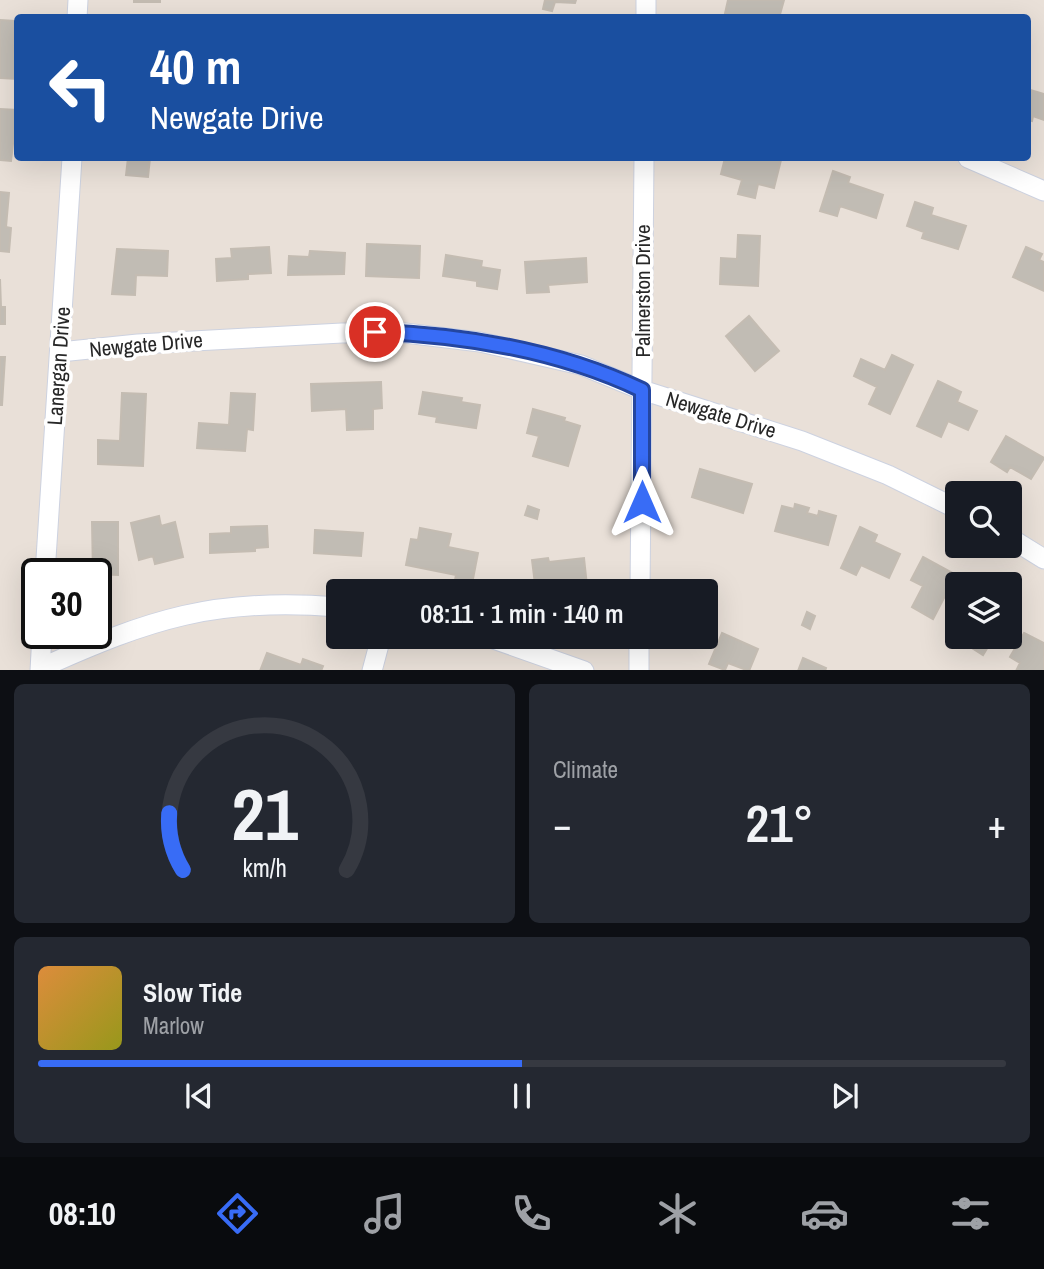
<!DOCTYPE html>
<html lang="en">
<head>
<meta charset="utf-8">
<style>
	:root { --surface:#171b24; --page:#242831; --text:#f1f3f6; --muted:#9ea1a6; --line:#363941; --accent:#386cf6 }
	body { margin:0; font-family:"Archivo Narrow",sans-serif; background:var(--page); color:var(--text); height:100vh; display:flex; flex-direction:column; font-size:26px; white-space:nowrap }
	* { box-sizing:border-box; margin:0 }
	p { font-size:23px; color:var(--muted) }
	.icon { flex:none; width:38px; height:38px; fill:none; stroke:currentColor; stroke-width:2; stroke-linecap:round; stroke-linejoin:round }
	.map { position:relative; height:670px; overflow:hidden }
	.sheet { display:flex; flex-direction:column; gap:14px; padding:14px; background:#0d0f14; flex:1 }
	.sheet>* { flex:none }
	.hud { position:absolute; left:14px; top:14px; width:1017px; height:147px; border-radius:7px; box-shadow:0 7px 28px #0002; background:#1a4fa0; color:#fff; overflow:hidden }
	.controls { position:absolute; left:945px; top:481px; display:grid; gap:14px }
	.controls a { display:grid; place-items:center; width:77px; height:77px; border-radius:7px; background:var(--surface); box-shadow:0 7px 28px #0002; font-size:35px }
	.speed { position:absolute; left:21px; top:558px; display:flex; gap:14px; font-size:35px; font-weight:700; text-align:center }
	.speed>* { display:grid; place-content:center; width:91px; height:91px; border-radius:50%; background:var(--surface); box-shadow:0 7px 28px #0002; line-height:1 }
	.speed .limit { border:4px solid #111; border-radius:10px; background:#fff; color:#111 }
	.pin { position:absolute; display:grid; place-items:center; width:60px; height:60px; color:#fff; margin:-30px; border:4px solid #fff; border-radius:50%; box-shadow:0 2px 7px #0007 }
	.me { position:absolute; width:77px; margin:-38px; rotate:0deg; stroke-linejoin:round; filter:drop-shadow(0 0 5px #0008) }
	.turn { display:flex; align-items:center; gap:24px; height:147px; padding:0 21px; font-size:32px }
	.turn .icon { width:91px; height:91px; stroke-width:2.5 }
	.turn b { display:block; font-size:49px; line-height:60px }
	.big { font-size:52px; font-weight:600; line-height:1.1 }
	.sheet .tile { flex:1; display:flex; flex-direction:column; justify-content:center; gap:10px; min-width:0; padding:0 24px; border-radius:10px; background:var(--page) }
	.sheet .dial { align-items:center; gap:0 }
	.dial svg { height:182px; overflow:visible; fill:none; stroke:var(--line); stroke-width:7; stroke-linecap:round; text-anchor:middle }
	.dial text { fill:var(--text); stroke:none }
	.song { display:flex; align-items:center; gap:21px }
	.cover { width:84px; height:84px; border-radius:10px; background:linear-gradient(135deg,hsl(30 70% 55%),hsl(60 70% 35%)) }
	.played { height:7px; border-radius:4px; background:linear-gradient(90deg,var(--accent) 50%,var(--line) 50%) }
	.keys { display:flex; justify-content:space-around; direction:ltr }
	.heat { display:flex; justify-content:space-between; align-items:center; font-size:38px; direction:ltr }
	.sheet .tiles { flex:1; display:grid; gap:14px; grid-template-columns:1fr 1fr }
	.tile:last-child { grid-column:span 2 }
	.trip { position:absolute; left:326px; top:579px; width:392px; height:70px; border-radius:7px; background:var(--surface); box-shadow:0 7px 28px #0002; font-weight:600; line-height:70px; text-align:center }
	.tabs { display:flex; height:112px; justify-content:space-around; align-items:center; background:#090b0e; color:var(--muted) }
	.tabs .icon { width:49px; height:49px }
	.tabs .active { color:var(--accent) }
	.tabs b { font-size:32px; color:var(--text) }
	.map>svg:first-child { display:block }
	.building { fill:#c1bcb4; stroke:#c4bcb2; stroke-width:2 }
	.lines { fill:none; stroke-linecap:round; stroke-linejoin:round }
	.minor-casing { stroke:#cdd2e0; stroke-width:21 }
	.minor { stroke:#fff; stroke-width:19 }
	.route-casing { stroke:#2446a0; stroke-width:18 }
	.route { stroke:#386cf6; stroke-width:12 }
	.labels { text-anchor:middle; stroke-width:7; stroke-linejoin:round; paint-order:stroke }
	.street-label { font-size:21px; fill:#272727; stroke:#fff }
</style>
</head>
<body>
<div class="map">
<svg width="1044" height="671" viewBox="0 0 1044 671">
	<rect width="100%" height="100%" fill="#e9e0d8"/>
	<path class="building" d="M134 0H160V2H134Z
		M545 0H576L575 3 555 2 552 11 543 9Z
		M728 0H784L779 18H724Z
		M0 20 15 21 14 55H18V79L0 78Z
		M1027 89 1044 94V120L1033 116 1032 121 1027 120Z
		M0 109 17 110 11 161 0 160Z
		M128 158H150L148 177 126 175Z
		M725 158 781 160 774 188 758 184 755 198 738 194 742 180 721 174Z
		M833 171 850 177 848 183 883 195 876 218 840 206 837 216 820 211Z
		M0 192 9 193 6 227 11 228 9 252 0 251Z
		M915 202 933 208 931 215 966 226 958 249 922 238 924 232 907 226Z
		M738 235 760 236 758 286 720 284 721 258 737 259Z
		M367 244 420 246 419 278 366 276Z
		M269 247 271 273 248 274V279L217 281 216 259 232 258 231 249Z
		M1026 247 1042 254 1039 260 1044 262V291L1013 277Z
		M117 249 168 251 167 276 136 275 135 295 112 294Z
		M310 251 345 253 344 274 288 275 289 256 309 257Z
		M446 255 482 261 481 267 500 270 497 289 477 286V281L443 276Z
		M586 258 587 282 548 285 549 292 527 293 525 262Z
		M0 279 1 307H5V324H0Z
		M749 316 779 351 755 371 726 336Z
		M892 355 913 365 890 414 869 404 877 387 854 376 861 359 885 370Z
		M0 357H5L2 405H0Z
		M938 381 961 392 957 402 977 411 968 430 948 421 941 437 917 426Z
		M381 382 382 408 373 409V429L347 430 346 409 312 411 311 384Z
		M423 392 462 398 461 402 480 405 476 428 436 422 437 417 419 414Z
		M122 393 146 394 143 466 98 464V440L120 441Z
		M231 393 255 394 253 430 247 429 245 451 197 448 199 423 229 425Z
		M533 409 565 418 564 421 580 426 568 466 533 456 539 436 527 433Z
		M1006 436 1044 458 1031 479 1010 467 1007 472 991 462Z
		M700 469 752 484 743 513 692 497Z
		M795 504 809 508 807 513 818 516 819 511 836 516 828 545 775 531 782 506 794 509Z
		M528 506 539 510 537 519 525 515Z
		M159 516 161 526 175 522 183 557 155 564 153 556 139 560 131 523Z
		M92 522H118V575L93 574Z
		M267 526 268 547 255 548V551L210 553V534L231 533V527Z
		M860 527 877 535 874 542 900 554 889 578 861 565 856 575 841 568Z
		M420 528 451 534 448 547 478 553 472 584 455 580 456 575 406 565 411 539 418 540Z
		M315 530 363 533 361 556 314 553Z
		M923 557 956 575 933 619 912 607 923 586 911 580Z
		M548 558 549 562 584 558 587 586 570 589V592H536L532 560Z
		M807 612 815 616 810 629 802 625Z
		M722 633 758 649 749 671 728 663 725 670 709 664Z
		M1024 633 1044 643V671H1016L1020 663 1010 657Z
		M968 637H994L983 655 964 643Z
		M267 653 301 665 303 659 323 666 321 671H260Z
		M803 658 826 668 825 671H798Z"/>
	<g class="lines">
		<defs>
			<path id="minor" d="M77 18 78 0
				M646 18V0
				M968 158 1044 191
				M60 352 138 344 342 333H405L480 342 581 365 642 390 802 441 888 475 957 509
				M1010 538 1044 559
				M45 574 72 158
				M640 592 644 158
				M488 637 584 671
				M41 668C150 619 215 597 338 607
				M40 671 42 634
				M372 671 381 637
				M639 671V637"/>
		</defs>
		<use href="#minor" class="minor-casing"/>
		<use href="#minor" class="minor"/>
	</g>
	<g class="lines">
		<defs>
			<path id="route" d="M375 332C465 335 560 351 642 390V502"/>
		</defs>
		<use href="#route" class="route-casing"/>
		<use href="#route" class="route"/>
	</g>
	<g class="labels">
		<g class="street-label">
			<text transform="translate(643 291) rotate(-90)" y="7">Palmerston Drive</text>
			<text transform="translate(146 345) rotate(-5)" y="7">Newgate Drive</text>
			<text transform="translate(59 366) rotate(-86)" y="7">Lanergan Drive</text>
			<text transform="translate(721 415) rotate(17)" y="7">Newgate Drive</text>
		</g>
	</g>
</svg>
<div class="controls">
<a><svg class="icon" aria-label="search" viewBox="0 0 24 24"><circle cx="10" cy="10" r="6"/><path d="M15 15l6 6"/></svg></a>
<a><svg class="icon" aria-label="layers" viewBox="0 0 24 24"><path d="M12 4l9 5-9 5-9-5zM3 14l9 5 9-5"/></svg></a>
</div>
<div class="speed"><div class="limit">30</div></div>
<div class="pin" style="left:375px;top:332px;background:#d93025"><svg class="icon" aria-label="arrive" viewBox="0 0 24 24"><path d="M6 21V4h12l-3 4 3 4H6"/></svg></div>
<svg class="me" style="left:642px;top:502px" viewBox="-20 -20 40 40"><path d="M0-17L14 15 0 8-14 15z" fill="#386cf6" stroke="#fff" stroke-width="4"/></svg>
<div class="trip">08:11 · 1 min · 140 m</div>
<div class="hud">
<div class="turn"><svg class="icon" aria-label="left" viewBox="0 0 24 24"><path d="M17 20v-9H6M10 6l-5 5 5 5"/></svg><div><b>40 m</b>Newgate Drive</div></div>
</div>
</div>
<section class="sheet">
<div class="tiles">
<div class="tile dial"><svg viewBox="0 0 100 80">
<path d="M14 69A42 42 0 1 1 86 69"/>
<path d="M14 69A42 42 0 0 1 8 44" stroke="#386cf6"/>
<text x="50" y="56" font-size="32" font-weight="700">21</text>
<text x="50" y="72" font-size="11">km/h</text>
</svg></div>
<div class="tile"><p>Climate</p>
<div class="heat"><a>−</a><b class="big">21°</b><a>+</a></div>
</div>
<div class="tile">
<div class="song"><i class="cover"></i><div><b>Slow Tide</b><p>Marlow</p></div></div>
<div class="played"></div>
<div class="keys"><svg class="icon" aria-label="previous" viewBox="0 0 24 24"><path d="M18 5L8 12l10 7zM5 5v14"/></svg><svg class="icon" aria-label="pause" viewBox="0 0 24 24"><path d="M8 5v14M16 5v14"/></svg><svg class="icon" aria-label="next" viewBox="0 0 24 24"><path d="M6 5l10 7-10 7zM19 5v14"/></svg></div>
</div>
</div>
</section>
<nav class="tabs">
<b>08:10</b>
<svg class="icon active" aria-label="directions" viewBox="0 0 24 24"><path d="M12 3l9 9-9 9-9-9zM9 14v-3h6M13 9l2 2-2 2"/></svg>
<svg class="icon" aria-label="music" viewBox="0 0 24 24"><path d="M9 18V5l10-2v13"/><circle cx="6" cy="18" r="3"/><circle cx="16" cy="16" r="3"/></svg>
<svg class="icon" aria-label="phone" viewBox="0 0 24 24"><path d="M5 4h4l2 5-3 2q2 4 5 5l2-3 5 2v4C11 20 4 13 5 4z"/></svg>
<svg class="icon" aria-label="climate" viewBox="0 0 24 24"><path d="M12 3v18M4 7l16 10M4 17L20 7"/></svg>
<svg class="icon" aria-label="car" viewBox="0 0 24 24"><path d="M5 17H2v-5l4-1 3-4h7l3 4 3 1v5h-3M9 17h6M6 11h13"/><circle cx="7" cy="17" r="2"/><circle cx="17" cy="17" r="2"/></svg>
<svg class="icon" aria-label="filters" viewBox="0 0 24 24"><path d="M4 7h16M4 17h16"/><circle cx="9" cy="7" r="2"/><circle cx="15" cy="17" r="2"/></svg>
</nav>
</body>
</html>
